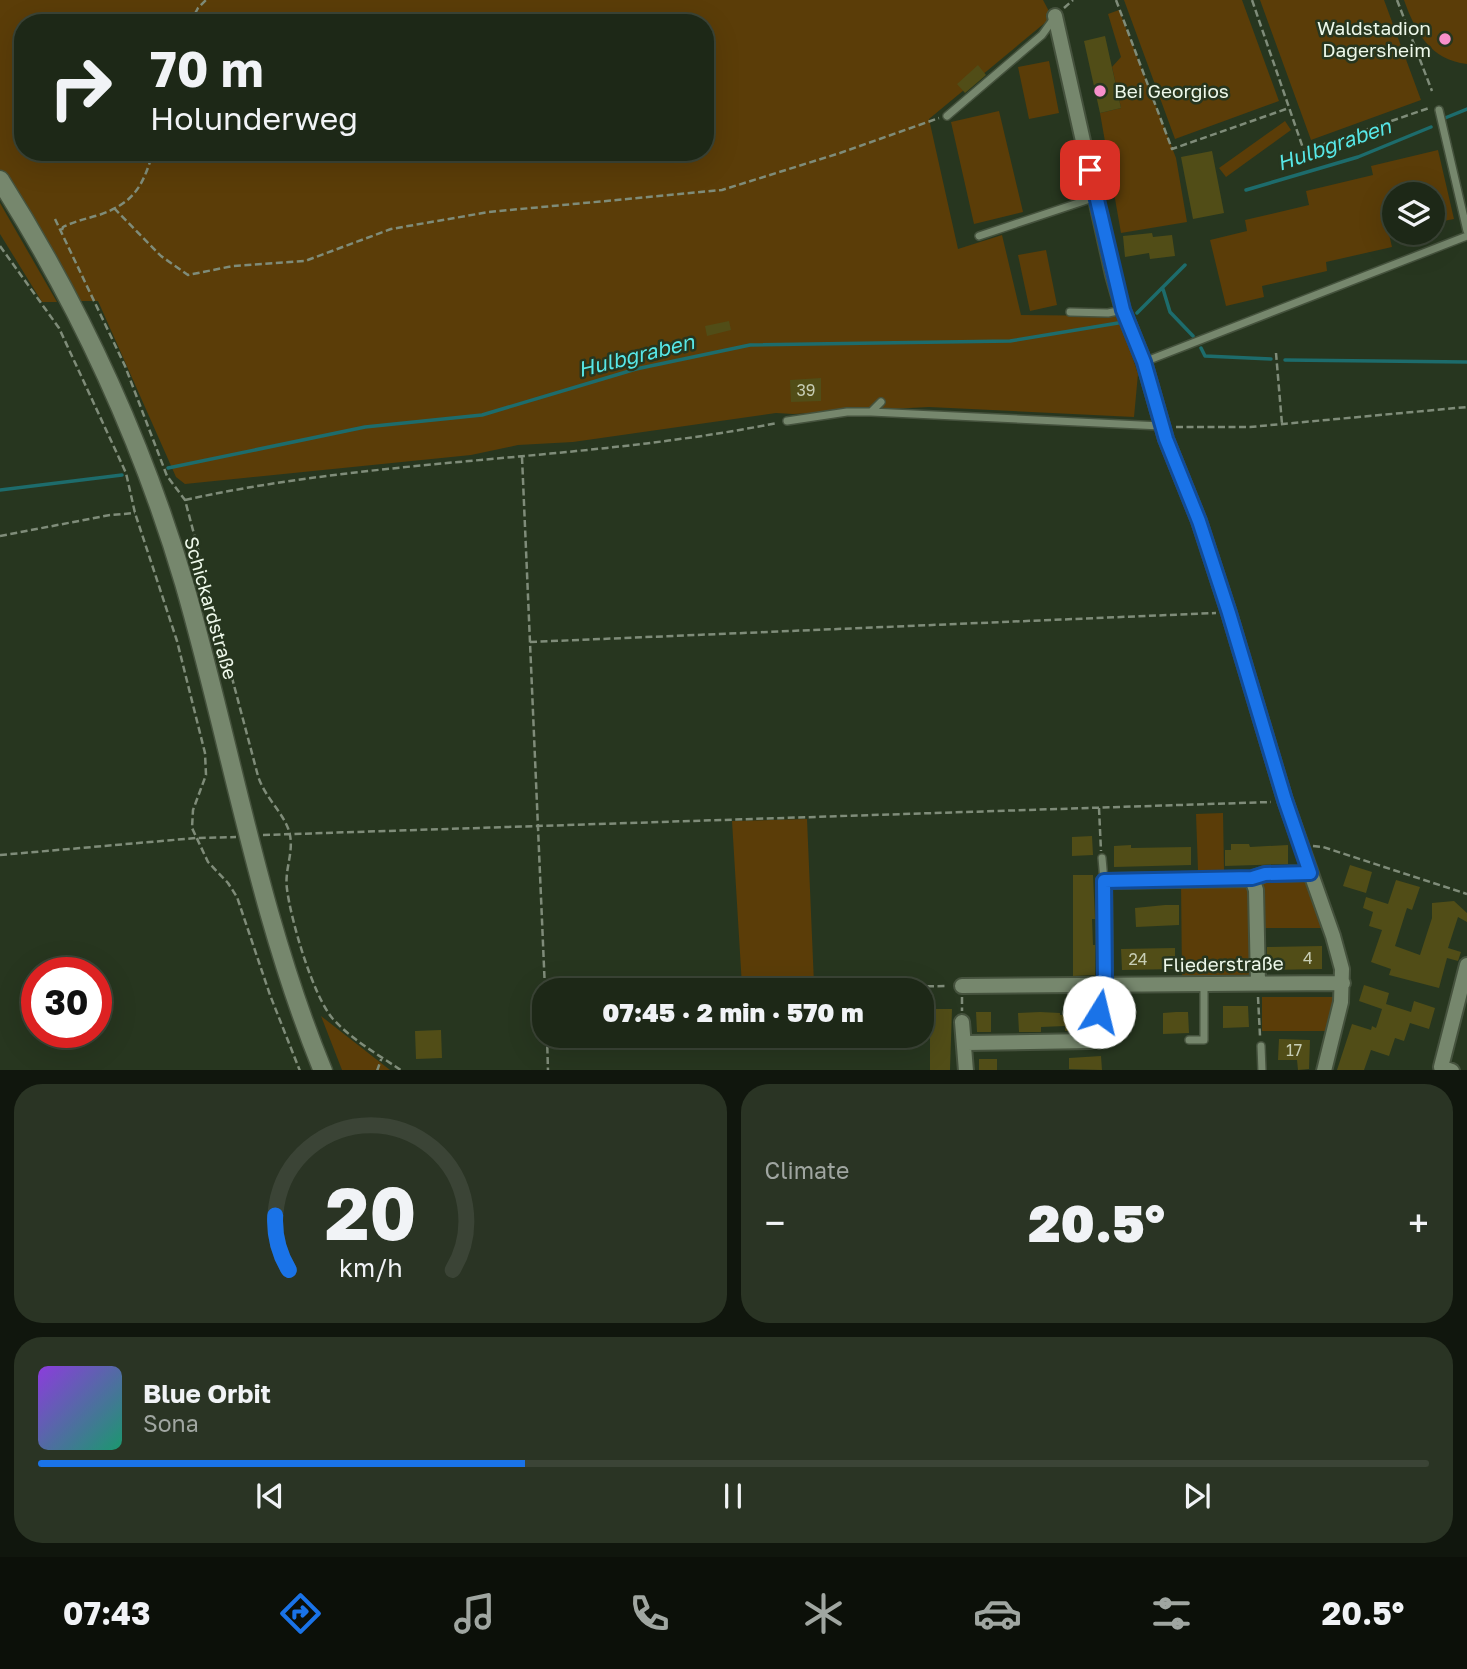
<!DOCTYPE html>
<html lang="en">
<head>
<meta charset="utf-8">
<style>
	:root { --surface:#1d2817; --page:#2a3424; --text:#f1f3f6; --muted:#a0a6a1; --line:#3b4436; --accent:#1a73e8 }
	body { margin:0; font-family:"Golos Text",sans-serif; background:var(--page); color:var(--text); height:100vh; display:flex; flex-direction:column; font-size:26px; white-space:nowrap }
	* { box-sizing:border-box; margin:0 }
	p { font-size:23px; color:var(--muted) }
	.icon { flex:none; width:38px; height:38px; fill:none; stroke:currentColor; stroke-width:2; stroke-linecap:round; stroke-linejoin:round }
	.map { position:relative; height:1070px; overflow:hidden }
	.drawer { display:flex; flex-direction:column; gap:14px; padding:14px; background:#10160d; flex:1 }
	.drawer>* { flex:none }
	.top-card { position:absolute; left:14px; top:14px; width:700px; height:147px; border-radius:28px; box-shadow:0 7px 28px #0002,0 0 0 2px var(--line); background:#1d2817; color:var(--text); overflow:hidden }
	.tools { position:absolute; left:1382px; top:182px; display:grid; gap:14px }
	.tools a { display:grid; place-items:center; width:63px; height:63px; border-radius:50%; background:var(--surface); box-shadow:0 7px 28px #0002,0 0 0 2px var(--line); font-size:35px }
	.speed { position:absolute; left:21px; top:957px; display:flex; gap:14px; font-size:35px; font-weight:700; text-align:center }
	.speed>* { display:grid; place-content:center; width:91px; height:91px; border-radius:50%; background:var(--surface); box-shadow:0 7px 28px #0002,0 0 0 2px var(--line); line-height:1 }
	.speed .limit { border:10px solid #d22; background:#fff; color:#111 }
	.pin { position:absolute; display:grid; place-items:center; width:60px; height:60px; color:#fff; margin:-30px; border-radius:14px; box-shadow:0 4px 10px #0006 }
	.me { position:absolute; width:77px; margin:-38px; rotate:9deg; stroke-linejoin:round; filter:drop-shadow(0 0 5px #0008) }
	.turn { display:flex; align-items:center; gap:24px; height:147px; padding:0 21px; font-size:32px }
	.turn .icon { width:91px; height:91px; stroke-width:2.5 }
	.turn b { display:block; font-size:49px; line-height:60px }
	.big { font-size:52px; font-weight:800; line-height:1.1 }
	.drawer .card { flex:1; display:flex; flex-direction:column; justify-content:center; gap:10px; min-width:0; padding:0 24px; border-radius:28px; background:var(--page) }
	.drawer .dial { align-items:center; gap:0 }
	.dial svg { height:182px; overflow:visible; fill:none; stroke:var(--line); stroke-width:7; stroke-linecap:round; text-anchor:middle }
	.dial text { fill:var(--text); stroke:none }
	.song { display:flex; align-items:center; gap:21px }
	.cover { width:84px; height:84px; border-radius:10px; background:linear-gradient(135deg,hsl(270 70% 55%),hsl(160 70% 35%)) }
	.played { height:7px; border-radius:4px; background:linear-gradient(90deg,var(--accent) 35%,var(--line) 35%) }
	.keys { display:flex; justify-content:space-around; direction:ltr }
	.heat { display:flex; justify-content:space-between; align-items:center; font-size:38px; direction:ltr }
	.drawer .tiles { flex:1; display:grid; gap:14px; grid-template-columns:1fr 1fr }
	.card:last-child { grid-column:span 2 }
	.trip { position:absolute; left:532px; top:978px; width:402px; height:70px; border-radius:28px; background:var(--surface); box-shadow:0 7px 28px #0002,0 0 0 2px var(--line); font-weight:800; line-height:70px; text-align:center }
	.tab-bar { display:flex; height:112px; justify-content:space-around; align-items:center; background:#0c1009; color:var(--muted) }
	.tab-bar .icon { width:49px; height:49px }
	.tab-bar .on { color:var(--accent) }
	.tab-bar b { font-size:32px; color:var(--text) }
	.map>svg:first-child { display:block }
	.green { fill:#5b3d08; fill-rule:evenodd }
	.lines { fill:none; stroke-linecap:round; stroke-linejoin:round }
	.stream { stroke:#1d6c6c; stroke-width:3.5 }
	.building { fill:#514d17 }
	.service-casing { stroke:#45523d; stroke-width:10 }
	.minor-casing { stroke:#45523d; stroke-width:18 }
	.tertiary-casing { stroke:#45523d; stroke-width:21 }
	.path { stroke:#7f8c79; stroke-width:2.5; stroke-dasharray:7 3.5; stroke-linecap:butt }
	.service { stroke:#76876d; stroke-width:7 }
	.minor { stroke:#76876d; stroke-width:14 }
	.tertiary { stroke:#76876d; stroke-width:18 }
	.route-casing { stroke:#114b97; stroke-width:18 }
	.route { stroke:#1a73e8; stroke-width:12 }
	.poi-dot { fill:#f890cb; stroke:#27361f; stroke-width:2.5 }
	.labels { text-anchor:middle; stroke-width:5; stroke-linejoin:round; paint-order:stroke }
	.number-label { font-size:16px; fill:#c7cdb5 }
	.poi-label { font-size:19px; fill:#eef8ea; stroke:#27361f; text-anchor:end }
	.street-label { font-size:19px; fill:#eef8ea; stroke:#27361f }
	.water-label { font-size:21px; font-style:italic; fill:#57e7e7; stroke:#27361f }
</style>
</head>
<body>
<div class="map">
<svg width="1467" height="1071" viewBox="0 0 1467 1071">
	<rect width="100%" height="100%" fill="#27361f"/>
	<path class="green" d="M0 0H1043L1052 17 929 119 958 249 1002 235 1021 315 1119 316 1138 374 1134 417 929 407 793 414 776 413 573 442 518 445 471 455 185 484 176 477 98 301H78L0 172ZM23 23H705V152H23Z
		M1124 0H1242L1279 101 1175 139Z
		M1260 0H1384L1421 100 1311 140Z
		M1404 0H1467V64C1430 60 1415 31 1404 0Z
		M1119 10 1176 158 1187 222 1121 233 1100 113 1121 108 1112 67 1121 57 1108 14Z
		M1049 61 1059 113 1029 119 1018 67Z
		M999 111 1023 212 974 224 951 122Z
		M1285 121 1291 130 1226 177 1219 168Z
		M1438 150 1454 219 1433 223V194H1395V232L1389 234 1392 247 1326 262 1327 271 1262 286 1264 297 1226 306 1210 240 1247 231 1245 220 1309 205 1306 191 1373 175 1371 166Z
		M0 203 57 302H42L0 234Z
		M1046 250 1057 305 1030 311 1018 255Z
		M1223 813 1224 870H1198L1196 814Z
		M807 819 814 984 742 986 732 821Z
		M1306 877 1321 928H1262L1261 881Z
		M1181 882H1242L1250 888 1252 972 1245 978 1182 980Z
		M1262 997H1337L1328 1031H1262Z
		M321 1016 390 1070H342Z"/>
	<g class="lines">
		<path class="stream" d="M1445 118 1467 109
			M1246 190 1358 157 1431 127
			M1163 289 1170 312 1193 336
			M1137 313 1185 265
			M1201 348 1205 356 1271 359
			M1285 360 1467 362
			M168 468 365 427 482 415 636 369 750 345 1010 341 1118 323
			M0 490 122 475"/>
	</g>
	<path class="building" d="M1105 36 1121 108 1100 113 1084 41Z
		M978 65 986 75 965 93 957 84Z
		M1212 151 1224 213 1193 219 1181 157Z
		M1152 233 1153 237 1172 235 1175 256 1150 259 1149 253 1125 257 1123 236Z
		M729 321 731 330 707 336 705 326Z
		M821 378V401L791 402 790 380Z
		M1092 836 1093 855 1072 856V837Z
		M1231 844H1249L1250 847 1288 845V864L1225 866V850H1231Z
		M1131 845V848L1191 847V865L1114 867V846Z
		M1350 865 1372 872 1366 893 1343 886Z
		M1073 875H1093L1095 919H1092L1093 945H1095V975L1073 976Z
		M1396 880 1420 887 1412 910 1407 908 1395 946 1420 955 1432 918V903L1454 901 1467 913V922L1458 917 1448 948 1461 952 1458 961 1447 958 1439 988 1389 975 1391 969 1371 962 1382 930 1369 926 1373 912 1363 908 1366 897 1388 904Z
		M1165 905H1179V925L1136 927 1135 908Z
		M1322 946V969L1267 970V947Z
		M1175 948V969L1122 970 1121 949Z
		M1364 985 1389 993 1386 1004 1411 1012 1414 1001 1435 1008 1429 1029 1410 1023 1404 1041 1395 1038 1389 1056 1371 1050 1364 1070H1337L1352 1024 1371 1030 1372 1026 1376 1028 1382 1009 1359 1001Z
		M1223 1006H1248L1249 1027 1223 1028Z
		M933 1009H952L950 1070H930V1026H934Z
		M976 1012H991V1032H977Z
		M1040 1012 1060 1013V1015H1086V1030L1065 1031V1026L1041 1027V1032H1019L1018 1013Z
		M1176 1012H1188L1189 1033 1163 1034V1013Z
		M1123 1014 1124 1036 1111 1037 1110 1015Z
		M441 1030 442 1058 416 1059 415 1031Z
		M1279 1039 1310 1040 1309 1069 1298 1070 1297 1060H1278Z
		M1101 1056 1102 1070 1069 1069V1058Z
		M979 1059H997V1070H979Z"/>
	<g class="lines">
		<defs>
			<path id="service" d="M1439 110 1467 231
				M947 116 1042 35 1055 17
				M979 236 1096 197
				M1070 312 1108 313 1123 310
				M1144 362 1467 236
				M872 411 881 402
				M787 421 847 412H871L1161 426
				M1102 858 1104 881
				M1189 1040H1204V985
				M1261 1046 1262 1071"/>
			<path id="minor" d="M1055 16 1113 275 1123 310 1144 362 1166 439 1199 521 1229 613 1285 800 1333 936 1342 969 1341 1002 1324 1071
				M1252 879 1265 874 1310 873
				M962 986 1343 983
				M962 1022 966 1071
				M966 1043 1090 1041 1096 1037C1101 1019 1097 1002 1105 985L1104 881 1252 879 1256 890 1258 983
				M1452 1071 1441 1067 1467 965"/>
			<path id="tertiary" d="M0 180C79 305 142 441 184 583 231 745 258 913 323 1071"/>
		</defs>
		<use href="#service" class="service-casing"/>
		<use href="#minor" class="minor-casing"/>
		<use href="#tertiary" class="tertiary-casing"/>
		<path class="path" d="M1116 0 1172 149 1289 108
			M1252 0 1304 151 1429 108
			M1397 0 1432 91
			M1064 8 1073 0
			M190 23 198 8 206 0
			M114 208 161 256 188 275 233 266 305 261 391 229 489 212 722 190 840 153 939 118
			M55 219 125 366 167 476 185 500 258 776C265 798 283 812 289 831 295 851 284 869 287 889 291 921 313 996 333 1019 352 1040 379 1055 402 1071
			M62 230 63 227C75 221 86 219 99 215 134 203 143 186 153 152
			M0 246 59 328 126 473 135 513 177 641 205 753 206 775 193 810 192 828 208 862 228 883 237 897 270 995 300 1071
			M1276 353 1282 424
			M1176 427H1250L1467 407
			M522 457 545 990
			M185 500C379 457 581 462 777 423
			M0 536 110 515 135 513
			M530 642 1216 613
			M1099 808 1101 851
			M263 835 1271 802
			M1313 846 1323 847 1467 894
			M0 855 196 838 236 837
			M633 990 948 986
			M962 997V1011
			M1258 997 1260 1036
			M547 1036 548 1071
			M377 1071 382 1057"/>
		<use href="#service" class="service"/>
		<use href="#minor" class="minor"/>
		<use href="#tertiary" class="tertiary"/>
	</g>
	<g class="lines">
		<defs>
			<path id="route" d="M1090 170 1123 310 1144 362 1166 439 1199 521 1229 613 1285 800 1310 873 1265 874 1252 878 1104 881 1105 985 1099 996V1012"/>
		</defs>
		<use href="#route" class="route-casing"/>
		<use href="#route" class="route"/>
	</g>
	<g class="poi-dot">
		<circle cx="1445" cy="39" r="7"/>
		<circle cx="1100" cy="91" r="7"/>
	</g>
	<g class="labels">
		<g class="number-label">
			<text x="806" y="396">39</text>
			<text x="1308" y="964">4</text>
			<text x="1138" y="965">24</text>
			<text x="1294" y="1056">17</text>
		</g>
		<g class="poi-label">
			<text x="1431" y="35">Waldstadion<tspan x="1431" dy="22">Dagersheim</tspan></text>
			<text x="1114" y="98" text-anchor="start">Bei Georgios</text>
		</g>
		<g class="street-label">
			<text transform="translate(211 608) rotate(74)" y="7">Schickardstraße</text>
			<text transform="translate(1223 964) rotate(-1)" y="7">Fliederstraße</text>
		</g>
		<g class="water-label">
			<text transform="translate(1334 145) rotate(-19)" y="7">Hulbgraben</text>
			<text transform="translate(636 356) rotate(-14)" y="7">Hulbgraben</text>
		</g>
	</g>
</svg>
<div class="tools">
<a><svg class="icon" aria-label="layers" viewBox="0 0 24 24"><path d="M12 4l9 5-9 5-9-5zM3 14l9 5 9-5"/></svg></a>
</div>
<div class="speed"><div class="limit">30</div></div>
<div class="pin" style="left:1090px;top:170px;background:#d93025"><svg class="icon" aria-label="arrive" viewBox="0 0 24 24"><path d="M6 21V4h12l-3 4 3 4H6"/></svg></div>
<svg class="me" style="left:1099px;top:1012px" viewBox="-20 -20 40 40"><circle r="19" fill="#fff"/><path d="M0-13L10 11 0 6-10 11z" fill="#1a73e8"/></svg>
<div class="trip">07:45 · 2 min · 570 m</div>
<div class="top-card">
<div class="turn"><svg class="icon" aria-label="right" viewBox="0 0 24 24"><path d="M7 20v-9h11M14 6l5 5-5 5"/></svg><div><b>70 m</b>Holunderweg</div></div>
</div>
</div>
<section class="drawer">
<div class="tiles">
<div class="card dial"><svg viewBox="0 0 100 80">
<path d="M14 69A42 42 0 1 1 86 69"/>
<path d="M14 69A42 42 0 0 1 8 45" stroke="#1a73e8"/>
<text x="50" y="56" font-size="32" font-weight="700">20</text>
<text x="50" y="72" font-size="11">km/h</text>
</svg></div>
<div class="card"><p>Climate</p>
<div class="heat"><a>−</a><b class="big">20.5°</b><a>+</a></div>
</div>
<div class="card">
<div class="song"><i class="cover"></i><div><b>Blue Orbit</b><p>Sona</p></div></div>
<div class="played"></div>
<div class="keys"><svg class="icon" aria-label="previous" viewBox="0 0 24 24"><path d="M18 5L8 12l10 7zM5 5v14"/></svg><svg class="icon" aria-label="pause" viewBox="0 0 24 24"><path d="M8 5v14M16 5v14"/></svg><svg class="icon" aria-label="next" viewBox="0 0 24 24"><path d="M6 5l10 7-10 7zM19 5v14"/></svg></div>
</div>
</div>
</section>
<nav class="tab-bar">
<b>07:43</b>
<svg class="icon on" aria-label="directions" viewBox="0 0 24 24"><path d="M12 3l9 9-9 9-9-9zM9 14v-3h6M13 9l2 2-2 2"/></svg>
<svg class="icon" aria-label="music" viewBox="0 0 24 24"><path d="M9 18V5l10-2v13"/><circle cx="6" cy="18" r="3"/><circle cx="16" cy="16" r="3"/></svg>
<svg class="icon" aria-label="phone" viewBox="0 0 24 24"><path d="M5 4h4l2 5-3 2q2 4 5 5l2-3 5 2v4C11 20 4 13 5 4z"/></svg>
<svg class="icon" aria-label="climate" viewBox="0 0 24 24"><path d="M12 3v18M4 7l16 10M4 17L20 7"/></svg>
<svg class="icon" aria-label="car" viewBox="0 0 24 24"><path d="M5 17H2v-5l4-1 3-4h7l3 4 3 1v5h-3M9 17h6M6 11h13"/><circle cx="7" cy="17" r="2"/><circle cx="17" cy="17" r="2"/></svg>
<svg class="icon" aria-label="filters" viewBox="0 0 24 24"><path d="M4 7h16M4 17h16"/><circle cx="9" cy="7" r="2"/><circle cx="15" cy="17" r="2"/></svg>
<b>20.5°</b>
</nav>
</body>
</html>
